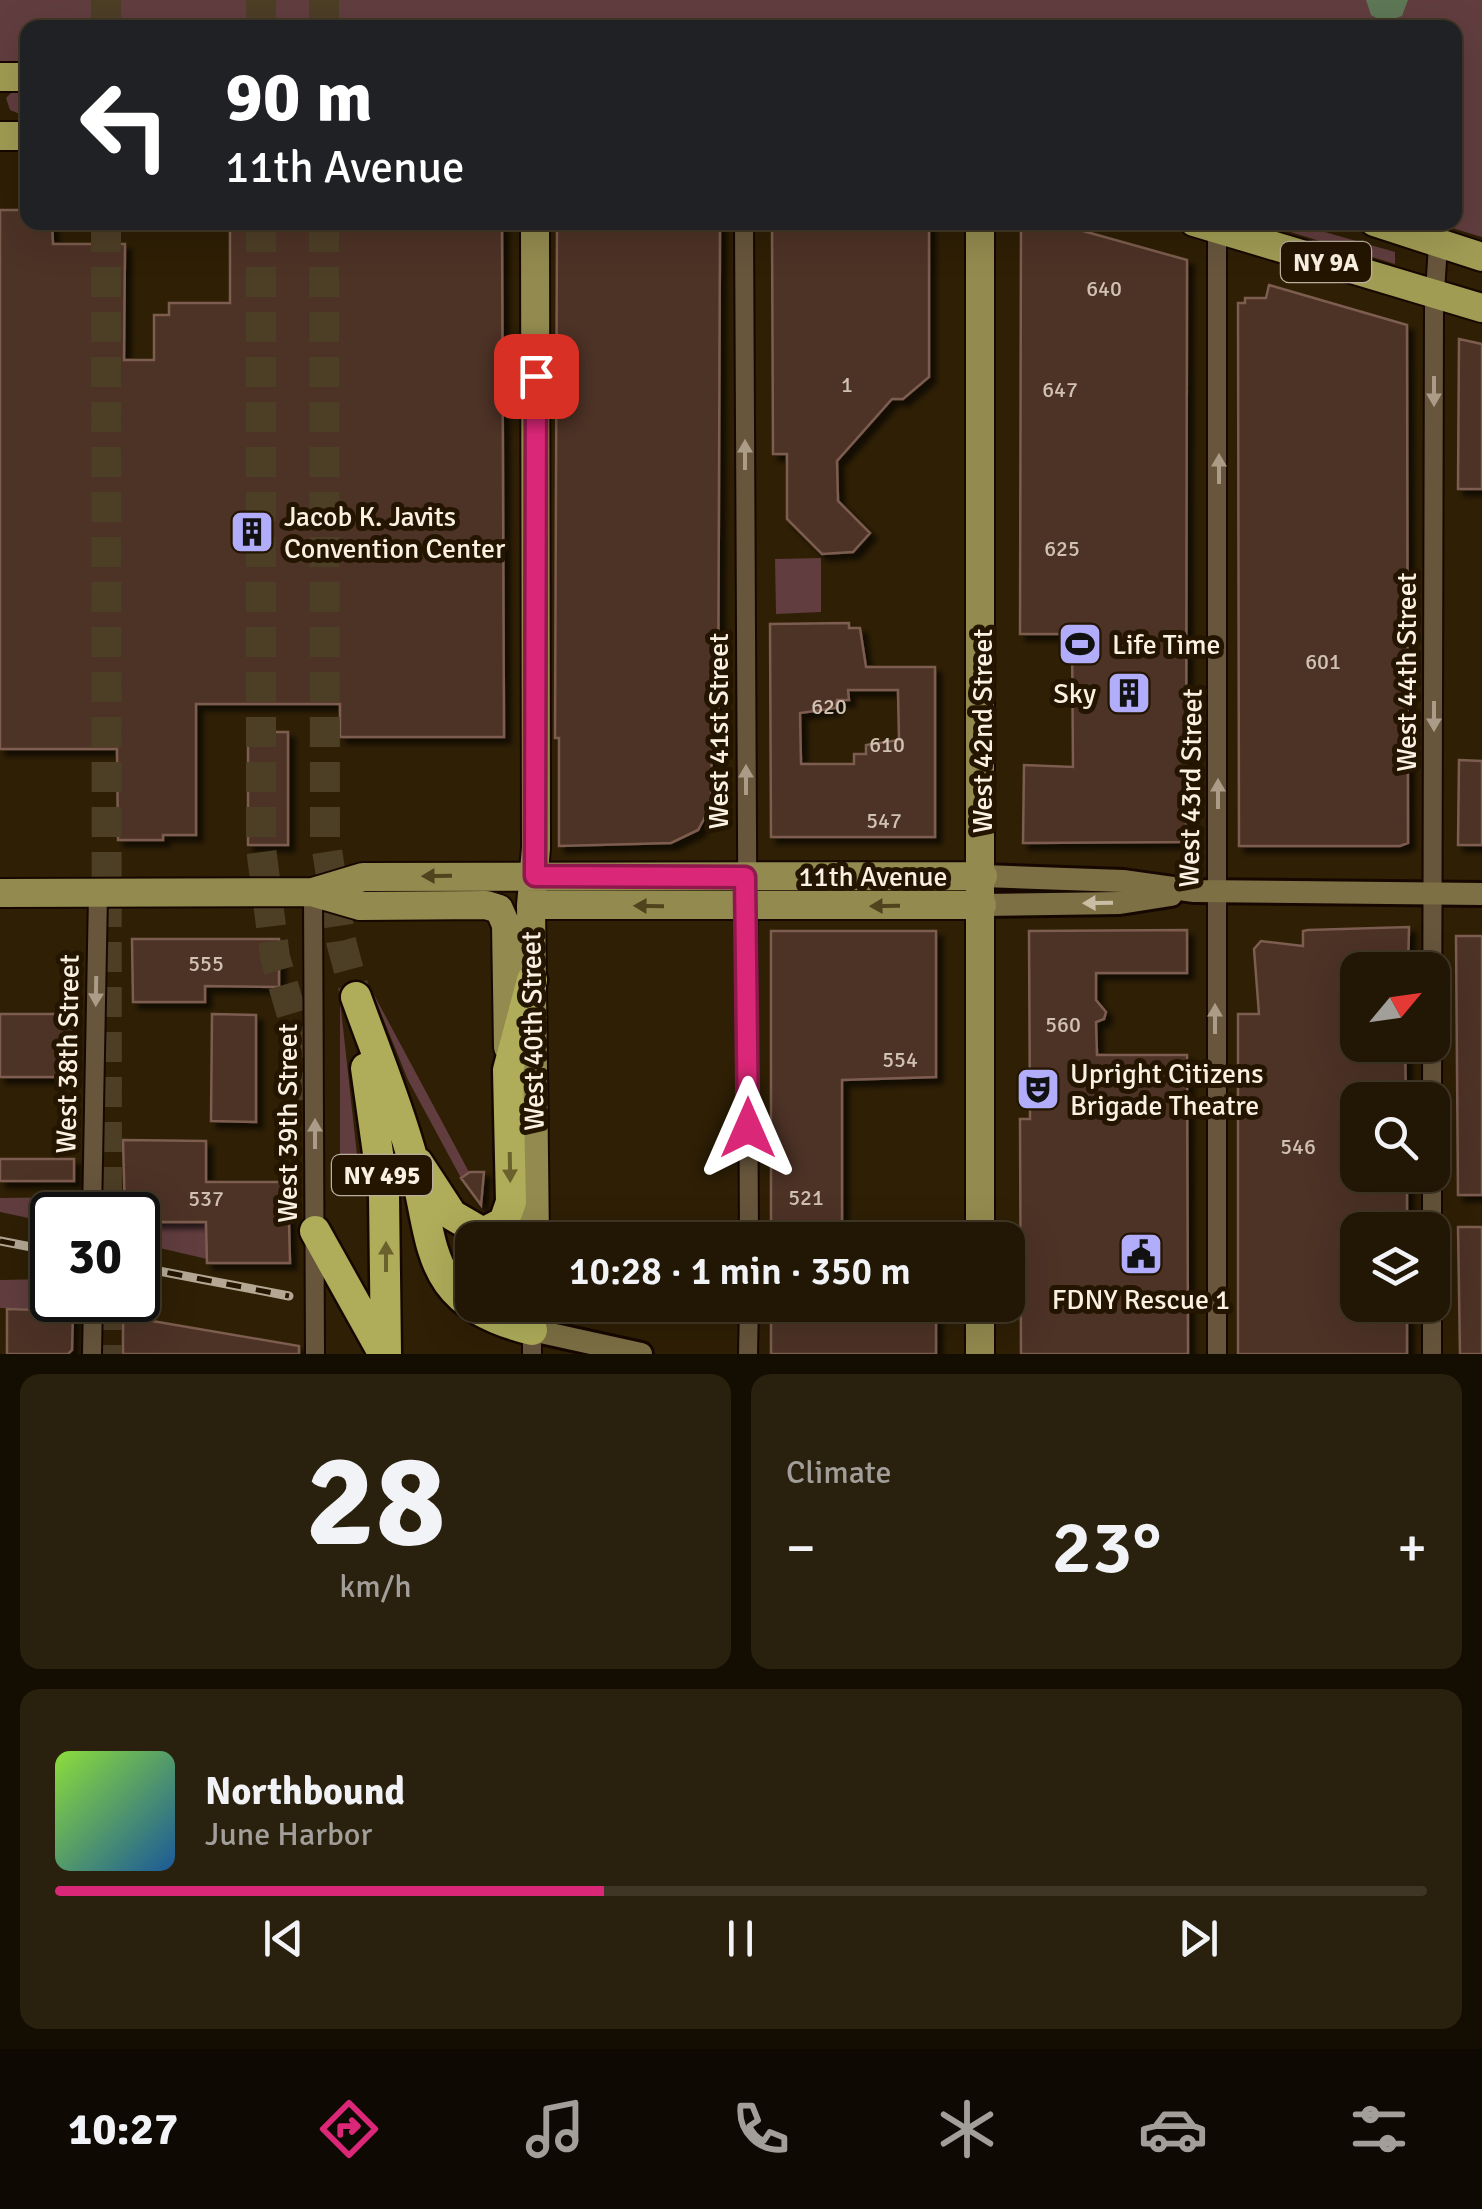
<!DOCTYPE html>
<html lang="en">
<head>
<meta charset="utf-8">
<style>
	:root { --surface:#221704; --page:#2a200e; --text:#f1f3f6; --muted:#a29f9a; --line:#3f3626; --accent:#db2777 }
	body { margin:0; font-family:Signika,sans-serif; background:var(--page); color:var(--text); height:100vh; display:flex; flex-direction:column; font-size:38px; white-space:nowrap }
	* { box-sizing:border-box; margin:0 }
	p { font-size:32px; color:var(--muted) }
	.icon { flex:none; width:55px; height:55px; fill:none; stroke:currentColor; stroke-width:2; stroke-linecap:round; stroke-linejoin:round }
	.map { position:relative; height:1354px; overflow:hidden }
	.side { display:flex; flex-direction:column; gap:20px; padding:20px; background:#130d02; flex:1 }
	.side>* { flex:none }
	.hud { position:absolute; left:20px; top:20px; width:1442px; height:210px; border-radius:20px; box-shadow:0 10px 40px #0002,0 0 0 2px var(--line); background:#202124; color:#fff; overflow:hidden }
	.needle { width:65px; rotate:61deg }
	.tools { position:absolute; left:1340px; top:952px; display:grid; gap:20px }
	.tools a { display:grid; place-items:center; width:110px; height:110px; border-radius:20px; background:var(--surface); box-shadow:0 10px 40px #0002,0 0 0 2px var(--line); font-size:50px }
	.speed { position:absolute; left:30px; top:1192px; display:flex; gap:20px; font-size:50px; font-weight:700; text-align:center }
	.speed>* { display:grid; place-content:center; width:130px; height:130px; border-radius:50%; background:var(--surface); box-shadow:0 10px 40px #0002,0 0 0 2px var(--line); line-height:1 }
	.speed .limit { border:5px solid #111; border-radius:15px; background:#fff; color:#111 }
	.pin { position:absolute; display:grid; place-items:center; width:85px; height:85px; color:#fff; margin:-42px; border-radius:20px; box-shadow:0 5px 15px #0006 }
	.me { position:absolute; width:110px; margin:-55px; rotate:0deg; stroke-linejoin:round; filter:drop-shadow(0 0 8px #0008) }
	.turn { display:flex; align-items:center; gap:35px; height:210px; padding:0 40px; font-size:45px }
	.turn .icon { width:130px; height:130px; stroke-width:2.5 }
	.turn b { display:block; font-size:70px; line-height:85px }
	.big { font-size:75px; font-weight:600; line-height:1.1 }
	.side .card { flex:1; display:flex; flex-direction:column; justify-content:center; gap:15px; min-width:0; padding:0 35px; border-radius:20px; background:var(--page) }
	.side .dial { align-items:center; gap:0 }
	.dial b { font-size:130px; line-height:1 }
	.song { display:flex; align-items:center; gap:30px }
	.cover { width:120px; height:120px; border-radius:15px; background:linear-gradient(135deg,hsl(90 70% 55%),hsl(210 70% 35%)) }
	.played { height:10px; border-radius:5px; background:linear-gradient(90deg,var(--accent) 40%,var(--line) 40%) }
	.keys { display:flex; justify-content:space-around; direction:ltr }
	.heat { display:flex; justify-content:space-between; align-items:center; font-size:55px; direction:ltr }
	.side .tiles { flex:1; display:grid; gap:20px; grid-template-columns:1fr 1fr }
	.card:last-child { grid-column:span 2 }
	.trip { position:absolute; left:455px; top:1222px; width:570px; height:100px; border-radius:20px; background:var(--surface); box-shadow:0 10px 40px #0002,0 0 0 2px var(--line); font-weight:600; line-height:100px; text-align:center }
	.tab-bar { display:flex; height:160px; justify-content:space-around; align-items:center; background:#0e0902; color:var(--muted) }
	.tab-bar .icon { width:70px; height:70px }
	.tab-bar .active { color:var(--accent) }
	.tab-bar b { font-size:45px; color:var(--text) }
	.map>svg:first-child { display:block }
	.green { fill:#613d3f }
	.water { fill:#5e7755 }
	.building { fill:#4d3225; stroke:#7b5d4f; stroke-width:2.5; fill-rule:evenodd; filter:url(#shadow) }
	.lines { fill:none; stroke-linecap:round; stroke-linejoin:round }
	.motorway-tunnel { stroke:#4d3e26; stroke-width:30; stroke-dasharray:30 15; stroke-linecap:butt }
	.minor-casing { stroke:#160800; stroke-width:22 }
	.secondary-casing { stroke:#160800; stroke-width:28 }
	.primary-casing { stroke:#160800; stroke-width:32 }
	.trunk-casing { stroke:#160800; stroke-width:32 }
	.motorway-casing { stroke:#160800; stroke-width:35 }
	.minor { stroke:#67563c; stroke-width:18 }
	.secondary { stroke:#7d7045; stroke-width:22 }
	.primary { stroke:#928a4e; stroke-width:28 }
	.trunk { stroke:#a09c54; stroke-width:28 }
	.motorway { stroke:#afad5a; stroke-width:30 }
	.rail-casing { stroke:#b4a895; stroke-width:9 }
	.rail { stroke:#241500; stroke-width:5; stroke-dasharray:15; stroke-linecap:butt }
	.oneway { fill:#aa9c87 }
	.oneway2 { fill:#50441f }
	.oneway3 { fill:#c9bda3 }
	.oneway4 { fill:#6a612d }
	.route-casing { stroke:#8e194d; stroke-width:25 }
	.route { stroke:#db2777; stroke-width:18 }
	.labels { text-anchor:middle; stroke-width:10; stroke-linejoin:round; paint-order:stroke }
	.number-label { font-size:22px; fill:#d0c1b3 }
	.shield { fill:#241500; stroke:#baaf9e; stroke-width:2.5 }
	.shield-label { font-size:25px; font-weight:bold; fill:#fbf1e2 }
	.poi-label { font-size:28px; fill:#fbf1e2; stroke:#241500; text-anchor:start }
	.street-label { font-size:28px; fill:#fbf1e2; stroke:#241500 }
</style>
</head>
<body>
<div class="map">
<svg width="1482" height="1354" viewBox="0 0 1482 1354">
	<defs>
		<filter id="shadow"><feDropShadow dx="6" dy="6" stdDeviation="2.5" flood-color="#0009"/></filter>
	</defs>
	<rect width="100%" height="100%" fill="#2e1f05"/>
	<path class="green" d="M0 0H1482V237L1435 223 1455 222V28H28L27 62H0Z
		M11 93H27V117L10 110 6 98Z
		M1261 223H1293L1395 252V264Z
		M821 558V612L776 614 775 559Z
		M372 991 469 1172 461 1178 408 1080Z
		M340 1000 358 1164 354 1189 350 1179 340 1184Z
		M74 1197V1215H52V1223L0 1212V1198Z
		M138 1222H206L207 1259 138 1243Z
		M52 1279V1300H75V1310L0 1308V1280Z"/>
	<path class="water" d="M1366 0H1408L1402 16 1384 22 1371 15Z"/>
	<path class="building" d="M0 210H28V222H52L53 244H125L124 360H154V315H169V303H230V222H502L504 737H340V704H196V835H163V840H118L117 749H0Z
		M557 222H720L718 738H712L711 806 698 830 671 843 559 846V738H555Z
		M772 222H929V377L903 399H892L837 461 838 501 870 533 853 552 822 554 787 519V454H773Z
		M1021 222H1051L1187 260 1186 842 1023 843 1024 765 1073 767 1072 634H1020Z
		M1269 285 1407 325 1408 843 1400 846H1239L1238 303H1245V298H1266Z
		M1459 339 1482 344V489H1458Z
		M849 623V628H860L866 667H935V837H771L770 624ZM848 690H898L899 740 866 745V754H854V764H801L800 713 836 708 837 700H849Z
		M248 732H288V845H248Z
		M1459 760 1482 761V845H1458Z
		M1409 927 1408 970H1358V1045H1405L1406 1100H1358V1175H1407V1230H1358V1305H1407V1354H1238V1014H1259L1254 949 1261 941 1303 946V931L1308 930Z
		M1187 930V973H1096V1000L1106 1012 1104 1019 1096 1022 1097 1055H1187L1188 1354H1021L1020 1119H1030L1029 931Z
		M771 931H936V1077L842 1080V1240H771Z
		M1456 936H1482V1195H1458Z
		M132 939H279V987L205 986V1002H133Z
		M0 1014H73L72 1077H0Z
		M212 1014 256 1015V1122L211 1121Z
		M123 1140 206 1141V1182H288L290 1263H207L206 1222H138V1215H125Z
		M0 1159H74V1181H0Z
		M470 1172H484L481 1205 461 1178Z
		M1458 1227H1482V1354H1460Z
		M771 1305H936V1354H771Z
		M7 1309 73 1311 72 1350 68 1354H7Z
		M123 1316 299 1346V1354H123Z"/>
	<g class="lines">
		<path class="motorway-tunnel" d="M106 0V28
			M261 0V28
			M324 0V28
			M106 222 107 1215
			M261 222V848L275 957 305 1060 310 1099
			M324 222 325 837 341 941 356 997
			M107 1300V1354"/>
		<defs>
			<path id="minor" d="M744 222 749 1240
				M313 892 315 1354
				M1432 1100 1434 308 1438 245
				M92 1215 98 894
				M1432 1230V1175
				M92 1354 93 1300
				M532 1354V1330
				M748 1354 749 1305
				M1217 1354V223
				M1432 1354V1305"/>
			<path id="secondary" d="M983 876 1123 881 1194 891 1482 894
				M982 905 1120 903 1171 895
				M532 1330 641 1354"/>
			<path id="primary" d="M980 222V1240
				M0 893 313 892 363 877 983 876
				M315 893 360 906 486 905 499 909 506 925 508 1047
				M531 905H982
				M535 1240 531 905 536 848 535 222
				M980 1354V1305"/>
			<path id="trunk" d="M0 77H28
				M0 136H28
				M1194 222 1482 308
				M1374 222 1482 257"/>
			<path id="motorway" d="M356 997C374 1047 395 1098 410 1150 437 1242 417 1301 532 1330
				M366 1068 384 1196 386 1354
				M418 1163 452 1215 483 1233 504 1222 511 1202 508 1070 532 980
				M315 1231 382 1351"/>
		</defs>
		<use href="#minor" class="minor-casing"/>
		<use href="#secondary" class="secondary-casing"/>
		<use href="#primary" class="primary-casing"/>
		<use href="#trunk" class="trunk-casing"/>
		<use href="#motorway" class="motorway-casing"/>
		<use href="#minor" class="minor"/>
		<use href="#secondary" class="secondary"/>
		<use href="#primary" class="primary"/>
		<use href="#trunk" class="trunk"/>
		<use href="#motorway" class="motorway"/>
		<defs>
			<path id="rail" d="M0 1241 52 1251
				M138 1267 289 1296"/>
		</defs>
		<use href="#rail" class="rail-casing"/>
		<use href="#rail" class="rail"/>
	</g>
	<defs><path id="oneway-solid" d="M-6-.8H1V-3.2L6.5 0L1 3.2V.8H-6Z" transform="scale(2.5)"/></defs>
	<g class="oneway">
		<use href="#oneway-solid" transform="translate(1434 391) rotate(90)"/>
		<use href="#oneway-solid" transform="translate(745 455) rotate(-90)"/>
		<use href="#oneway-solid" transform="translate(1219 469) rotate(-90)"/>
		<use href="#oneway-solid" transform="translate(1434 716) rotate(90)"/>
		<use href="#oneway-solid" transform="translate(746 780) rotate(-90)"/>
		<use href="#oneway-solid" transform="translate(1218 794) rotate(-90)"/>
		<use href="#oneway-solid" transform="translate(96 991) rotate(91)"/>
		<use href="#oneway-solid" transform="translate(1215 1019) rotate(-90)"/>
		<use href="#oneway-solid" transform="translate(315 1134) rotate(-90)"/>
	</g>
	<g class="oneway2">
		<use href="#oneway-solid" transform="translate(437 876) rotate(179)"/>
		<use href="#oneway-solid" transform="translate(649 906) rotate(-179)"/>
		<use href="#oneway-solid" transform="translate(885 906) rotate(179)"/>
	</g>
	<use class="oneway3" href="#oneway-solid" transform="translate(1098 903) rotate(179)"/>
	<g class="oneway4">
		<use href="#oneway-solid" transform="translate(510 1167) rotate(89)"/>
		<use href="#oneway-solid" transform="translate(386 1257) rotate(-90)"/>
	</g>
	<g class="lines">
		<defs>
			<path id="route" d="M536 376 535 876 745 877 748 1128"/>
		</defs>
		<use href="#route" class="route-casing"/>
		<use href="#route" class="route"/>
	</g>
	<defs>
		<symbol id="building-square" viewBox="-11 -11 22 22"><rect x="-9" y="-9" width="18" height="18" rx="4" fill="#b1adfa" stroke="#241500"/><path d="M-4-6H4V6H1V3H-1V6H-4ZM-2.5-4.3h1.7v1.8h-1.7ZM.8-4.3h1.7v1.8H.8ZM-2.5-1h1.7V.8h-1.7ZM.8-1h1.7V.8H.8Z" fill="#111"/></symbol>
		<symbol id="stadium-square" viewBox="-11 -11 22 22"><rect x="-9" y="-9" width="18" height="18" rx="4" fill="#b1adfa" stroke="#241500"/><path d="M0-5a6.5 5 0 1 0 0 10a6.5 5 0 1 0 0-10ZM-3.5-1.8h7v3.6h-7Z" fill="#111"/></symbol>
		<symbol id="theatre-square" viewBox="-11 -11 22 22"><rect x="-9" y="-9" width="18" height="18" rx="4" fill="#b1adfa" stroke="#241500"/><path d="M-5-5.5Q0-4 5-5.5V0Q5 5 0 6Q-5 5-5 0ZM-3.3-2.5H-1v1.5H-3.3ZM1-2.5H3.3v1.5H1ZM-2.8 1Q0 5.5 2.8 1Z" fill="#111"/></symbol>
		<symbol id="civic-square" viewBox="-11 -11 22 22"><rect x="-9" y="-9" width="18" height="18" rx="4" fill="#b1adfa" stroke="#241500"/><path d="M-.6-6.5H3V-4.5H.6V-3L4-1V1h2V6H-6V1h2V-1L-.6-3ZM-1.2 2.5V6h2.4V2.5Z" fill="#111"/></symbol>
	</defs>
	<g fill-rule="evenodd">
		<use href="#building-square" x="227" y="507" width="50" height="50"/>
		<use href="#stadium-square" x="1055" y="619" width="50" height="50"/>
		<use href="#building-square" x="1104" y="668" width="50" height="50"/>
		<use href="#theatre-square" x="1013" y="1064" width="50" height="50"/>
		<use href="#civic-square" x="1116" y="1229" width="50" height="50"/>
	</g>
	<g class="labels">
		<g class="number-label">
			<text x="1104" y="296">640</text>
			<text x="847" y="392">1</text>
			<text x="1060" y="397">647</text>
			<text x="1062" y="556">625</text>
			<text x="1323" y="669">601</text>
			<text x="829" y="714">620</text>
			<text x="887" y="752">610</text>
			<text x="884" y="828">547</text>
			<text x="206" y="971">555</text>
			<text x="1063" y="1032">560</text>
			<text x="900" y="1067">554</text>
			<text x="1298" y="1154">546</text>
			<text x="806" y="1205">521</text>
			<text x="206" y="1206">537</text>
		</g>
		<g class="shield">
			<rect x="1281" y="242" width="90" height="40" rx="8"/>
			<rect x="332" y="1155" width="100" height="40" rx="8"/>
		</g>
		<g class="shield-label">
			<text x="1326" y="271">NY 9A</text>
			<text x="382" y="1184">NY 495</text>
		</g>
		<g class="poi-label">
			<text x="284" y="526">Jacob K. Javits<tspan x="284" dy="32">Convention Center</tspan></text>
			<text x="1112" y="654">Life Time</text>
			<text x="1096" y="703" text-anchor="end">Sky</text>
			<text x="1070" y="1083">Upright Citizens<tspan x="1070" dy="32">Brigade Theatre</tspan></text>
			<text x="1141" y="1309" text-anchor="middle">FDNY Rescue 1</text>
		</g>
		<g class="street-label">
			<text transform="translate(1406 672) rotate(-90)" y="10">West 44th Street</text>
			<text transform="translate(718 731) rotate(-90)" y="10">West 41st Street</text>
			<text transform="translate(982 731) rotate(-90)" y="10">West 42nd Street</text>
			<text transform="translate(1190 788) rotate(-89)" y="10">West 43rd Street</text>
			<text x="873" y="886">11th Avenue</text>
			<text transform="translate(532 1031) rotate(-91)" y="10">West 40th Street</text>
			<text transform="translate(67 1054) rotate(-89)" y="10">West 38th Street</text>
			<text transform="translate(287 1123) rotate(-90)" y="10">West 39th Street</text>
		</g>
	</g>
</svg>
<div class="tools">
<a><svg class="needle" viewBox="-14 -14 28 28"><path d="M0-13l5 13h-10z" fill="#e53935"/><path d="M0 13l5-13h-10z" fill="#a29f9a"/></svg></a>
<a><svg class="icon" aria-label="search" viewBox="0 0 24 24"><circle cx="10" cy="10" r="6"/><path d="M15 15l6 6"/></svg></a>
<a><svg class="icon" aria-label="layers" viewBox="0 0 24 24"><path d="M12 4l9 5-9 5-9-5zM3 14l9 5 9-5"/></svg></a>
</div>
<div class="speed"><div class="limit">30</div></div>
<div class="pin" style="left:536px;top:376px;background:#d93025"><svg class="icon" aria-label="arrive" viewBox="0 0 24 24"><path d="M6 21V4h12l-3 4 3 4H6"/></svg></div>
<svg class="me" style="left:748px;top:1128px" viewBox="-20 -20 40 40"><path d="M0-17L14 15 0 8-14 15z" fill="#db2777" stroke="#fff" stroke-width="4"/></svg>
<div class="trip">10:28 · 1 min · 350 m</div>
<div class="hud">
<div class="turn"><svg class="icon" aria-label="left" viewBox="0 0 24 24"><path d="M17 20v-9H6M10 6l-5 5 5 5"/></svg><div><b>90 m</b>11th Avenue</div></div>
</div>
</div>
<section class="side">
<div class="tiles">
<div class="card dial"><b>28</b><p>km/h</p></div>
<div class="card"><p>Climate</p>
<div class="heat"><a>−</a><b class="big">23°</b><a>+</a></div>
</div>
<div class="card">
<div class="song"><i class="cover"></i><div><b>Northbound</b><p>June Harbor</p></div></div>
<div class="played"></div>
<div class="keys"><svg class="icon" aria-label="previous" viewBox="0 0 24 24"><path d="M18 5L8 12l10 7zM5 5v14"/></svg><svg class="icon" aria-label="pause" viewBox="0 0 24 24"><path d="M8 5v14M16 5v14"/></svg><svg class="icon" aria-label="next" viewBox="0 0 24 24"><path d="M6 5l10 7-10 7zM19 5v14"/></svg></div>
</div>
</div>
</section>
<nav class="tab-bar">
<b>10:27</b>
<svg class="icon active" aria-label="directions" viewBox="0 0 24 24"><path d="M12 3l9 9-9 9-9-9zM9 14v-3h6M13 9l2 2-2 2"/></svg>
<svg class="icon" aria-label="music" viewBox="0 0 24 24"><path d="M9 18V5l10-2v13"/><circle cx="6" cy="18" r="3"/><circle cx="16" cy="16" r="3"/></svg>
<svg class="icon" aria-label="phone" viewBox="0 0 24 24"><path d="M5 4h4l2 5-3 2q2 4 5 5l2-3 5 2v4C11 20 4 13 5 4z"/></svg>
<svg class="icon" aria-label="climate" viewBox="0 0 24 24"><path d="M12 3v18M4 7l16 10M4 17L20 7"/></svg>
<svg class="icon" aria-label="car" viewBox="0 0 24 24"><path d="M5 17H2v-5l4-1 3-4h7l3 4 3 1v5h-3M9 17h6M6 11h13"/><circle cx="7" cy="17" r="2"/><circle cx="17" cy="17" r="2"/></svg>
<svg class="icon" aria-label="filters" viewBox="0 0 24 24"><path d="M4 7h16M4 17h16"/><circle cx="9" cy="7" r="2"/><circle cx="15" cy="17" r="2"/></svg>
</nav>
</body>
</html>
